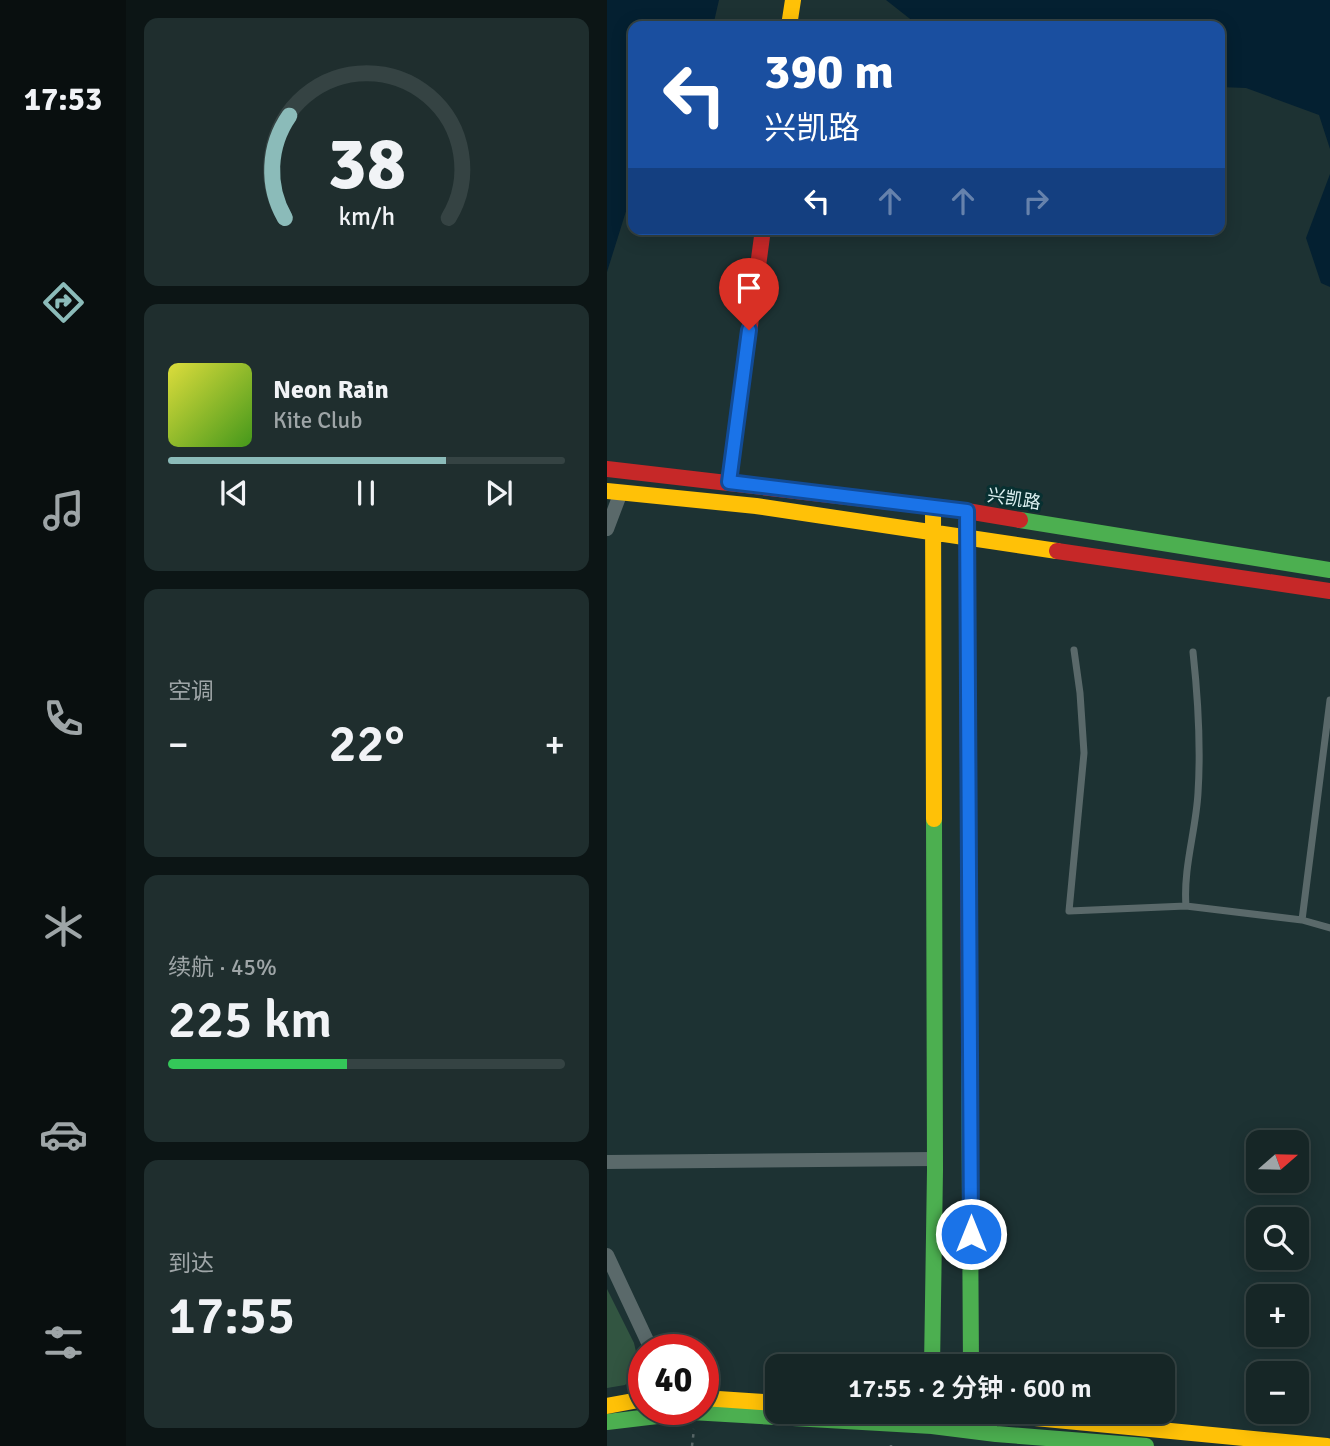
<!DOCTYPE html>
<html lang="zh">
<head>
<meta charset="utf-8">
<style>
	:root { --surface:#162626; --page:#1f2e2e; --text:#f1f3f6; --muted:#9ea5a7; --line:#354343; --accent:#8bbbb9 }
	body { margin:0; font-family:Signika,"Noto Sans SC",sans-serif; background:var(--page); color:var(--text); height:100vh; display:flex; flex-direction:column; font-size:26px; white-space:nowrap }
	* { box-sizing:border-box; margin:0 }
	p { font-size:23px; color:var(--muted) }
	.icon { flex:none; width:38px; height:38px; fill:none; stroke:currentColor; stroke-width:2; stroke-linecap:round; stroke-linejoin:round }
	.map { position:relative; flex:1; overflow:hidden }
	.sheet { display:flex; flex-direction:column; gap:18px; padding:18px; background:#0c1515; width:481px }
	.sheet>* { flex:none }
	.hud { position:absolute; left:21px; top:21px; width:597px; height:214px; border-radius:14px; box-shadow:0 4px 18px #0003,0 0 0 2px var(--line); background:#1a4fa0; color:#fff; overflow:hidden }
	.needle { width:46px; rotate:70deg }
	.buttons { position:absolute; left:639px; top:1130px; display:grid; gap:14px }
	.buttons a { display:grid; place-items:center; width:63px; height:63px; border-radius:14px; background:var(--surface); box-shadow:0 4px 18px #0003,0 0 0 2px var(--line); font-size:35px }
	.speed { position:absolute; left:21px; top:1334px; display:flex; gap:14px; font-size:35px; font-weight:700; text-align:center }
	.speed>* { display:grid; place-content:center; width:91px; height:91px; border-radius:50%; background:var(--surface); box-shadow:0 4px 18px #0003,0 0 0 2px var(--line); line-height:1 }
	.speed .limit { border:10px solid #d22; background:#fff; color:#111 }
	.pin { position:absolute; display:grid; place-items:center; width:60px; height:60px; color:#fff; margin:-72px -30px; border-radius:50% 50% 50% 0; rotate:-45deg; box-shadow:0 0 7px #0007 }
	.pin .icon { rotate:45deg }
	.me { position:absolute; width:77px; margin:-38px; rotate:0deg; stroke-linejoin:round; filter:drop-shadow(0 0 5px #0008) }
	.turn { display:flex; align-items:center; gap:24px; height:147px; padding:0 21px; font-size:32px }
	.turn .icon { width:91px; height:91px; stroke-width:2.5 }
	.turn b { display:block; font-size:49px; line-height:60px }
	.lanes { display:flex; align-items:center; height:66px; padding:0 21px; background:#0003; justify-content:center; gap:35px; direction:ltr }
	.lanes .off { opacity:.35 }
	.big { font-size:52px; font-weight:600; line-height:1.1 }
	.sheet .tile { flex:1; display:flex; flex-direction:column; justify-content:center; gap:10px; min-width:0; padding:0 24px; border-radius:14px; background:var(--page) }
	.sheet .dial { align-items:center; gap:0 }
	.dial svg { height:182px; overflow:visible; fill:none; stroke:var(--line); stroke-width:7; stroke-linecap:round; text-anchor:middle }
	.dial text { fill:var(--text); stroke:none }
	.song { display:flex; align-items:center; gap:21px }
	.cover { width:84px; height:84px; border-radius:10px; background:linear-gradient(135deg,hsl(60 70% 55%),hsl(100 70% 35%)) }
	.played { height:7px; border-radius:4px; background:linear-gradient(90deg,var(--accent) 70%,var(--line) 70%) }
	.keys { display:flex; justify-content:space-around; direction:ltr }
	.heat { display:flex; justify-content:space-between; align-items:center; font-size:38px; direction:ltr }
	.charge { height:10px; border-radius:5px; background:linear-gradient(90deg,#34c759 45%,var(--line) 0) }
	.trip { position:absolute; left:158px; top:1354px; width:410px; height:70px; border-radius:14px; background:var(--surface); box-shadow:0 4px 18px #0003,0 0 0 2px var(--line); font-weight:600; line-height:70px; text-align:center }
	main { display:flex; flex:1; min-height:0 }
	.menu { display:flex; flex-direction:column; width:126px; justify-content:space-around; align-items:center; background:#090f0f; color:var(--muted) }
	.menu .icon { width:49px; height:49px }
	.menu .selected { color:var(--accent) }
	.menu b { font-size:32px; color:var(--text) }
	.map>svg:first-child { display:block }
	.green { fill:#325541 }
	.water { fill:#042031 }
	.lines { fill:none; stroke-linecap:round; stroke-linejoin:round }
	.path { stroke:#586768; stroke-width:2.5; stroke-dasharray:3.5 5; stroke-linecap:butt }
	.lane { stroke:#5a696a; stroke-width:7 }
	.street { stroke:#5a696a; stroke-width:14 }
	.fast { stroke:#4caf50; stroke-width:16 }
	.slow { stroke:#ffc107; stroke-width:16 }
	.jam { stroke:#c62828; stroke-width:16 }
	.route-casing { stroke:#114b97; stroke-width:18 }
	.route { stroke:#1a73e8; stroke-width:12 }
	.labels { text-anchor:middle; stroke-width:6; stroke-linejoin:round; paint-order:stroke }
	.street-label { font-size:18px; fill:#ddf1f2; stroke:#083031 }
</style>
</head>
<body>
<main>
<nav class="menu">
<b>17:53</b>
<svg class="icon selected" aria-label="directions" viewBox="0 0 24 24"><path d="M12 3l9 9-9 9-9-9zM9 14v-3h6M13 9l2 2-2 2"/></svg>
<svg class="icon" aria-label="music" viewBox="0 0 24 24"><path d="M9 18V5l10-2v13"/><circle cx="6" cy="18" r="3"/><circle cx="16" cy="16" r="3"/></svg>
<svg class="icon" aria-label="phone" viewBox="0 0 24 24"><path d="M5 4h4l2 5-3 2q2 4 5 5l2-3 5 2v4C11 20 4 13 5 4z"/></svg>
<svg class="icon" aria-label="climate" viewBox="0 0 24 24"><path d="M12 3v18M4 7l16 10M4 17L20 7"/></svg>
<svg class="icon" aria-label="car" viewBox="0 0 24 24"><path d="M5 17H2v-5l4-1 3-4h7l3 4 3 1v5h-3M9 17h6M6 11h13"/><circle cx="7" cy="17" r="2"/><circle cx="17" cy="17" r="2"/></svg>
<svg class="icon" aria-label="filters" viewBox="0 0 24 24"><path d="M4 7h16M4 17h16"/><circle cx="9" cy="7" r="2"/><circle cx="15" cy="17" r="2"/></svg>
</nav>
<section class="sheet">
<div class="tile dial"><svg viewBox="0 0 100 80">
<path d="M14 69A42 42 0 1 1 86 69"/>
<path d="M14 69A42 42 0 0 1 16 24" stroke="#8bbbb9"/>
<text x="50" y="56" font-size="32" font-weight="700">38</text>
<text x="50" y="72" font-size="11">km/h</text>
</svg></div>
<div class="tile">
<div class="song"><i class="cover"></i><div><b>Neon Rain</b><p>Kite Club</p></div></div>
<div class="played"></div>
<div class="keys"><svg class="icon" aria-label="previous" viewBox="0 0 24 24"><path d="M18 5L8 12l10 7zM5 5v14"/></svg><svg class="icon" aria-label="pause" viewBox="0 0 24 24"><path d="M8 5v14M16 5v14"/></svg><svg class="icon" aria-label="next" viewBox="0 0 24 24"><path d="M6 5l10 7-10 7zM19 5v14"/></svg></div>
</div>
<div class="tile"><p>空调</p>
<div class="heat"><a>−</a><b class="big">22°</b><a>+</a></div>
</div>
<div class="tile"><p>续航 · 45%</p><b class="big">225 km</b><div class="charge"></div></div>
<div class="tile"><p>到达</p><b class="big">17:55</b></div>
</section>
<div class="map">
<svg width="723" height="1446" viewBox="0 0 723 1446">
	<rect width="100%" height="100%" fill="#1d3233"/>
	<path class="green" d="M0 1289 27 1343 33 1369 18 1385 0 1388Z"/>
	<path class="water" d="M0 0H112L106 26H26V189L0 272Z
		M279 0H723V149L712 115 639 88 613 87 612 26H312Z
		M723 174V287L714 283 699 238Z"/>
	<g class="lines">
		<path class="path" d="M85 1446 87 1429
			M284 1446V1445"/>
		<path class="lane" d="M467 650 473 693 477 753 462 911 579 906 695 920 723 928
			M579 906C576 868 589 830 591 793 594 746 591 698 586 652
			M695 920 723 700"/>
		<path class="street" d="M0 529 14 492
			M0 1162 328 1159
			M0 1255 44 1349"/>
		<path class="fast" d="M413 520 723 570
			M362 1036 364 1367
			M325 1367 328 1170 327 819
			M0 1422 84 1412 325 1426 389 1434 539 1446"/>
		<path class="slow" d="M182 26 186 0
			M0 491 149 506 450 551
			M326 507 327 819
			M96 1398 170 1403
			M0 1406 37 1399
			M366 1412 720 1446"/>
		<path class="jam" d="M0 469 360 511 413 520
			M122 482 156 229
			M360 511 362 1036
			M450 551 723 591"/>
	</g>
	<g class="lines">
		<defs>
			<path id="route" d="M142 330 122 482 360 511 364 1234"/>
		</defs>
		<use href="#route" class="route-casing"/>
		<use href="#route" class="route"/>
	</g>
	<g class="labels">
		<g class="street-label">
			<text transform="translate(407 499) rotate(9)" y="6">兴凯路</text>
		</g>
	</g>
</svg>
<div class="buttons">
<a><svg class="needle" viewBox="-14 -14 28 28"><path d="M0-13l5 13h-10z" fill="#e53935"/><path d="M0 13l5-13h-10z" fill="#9ea5a7"/></svg></a>
<a><svg class="icon" aria-label="search" viewBox="0 0 24 24"><circle cx="10" cy="10" r="6"/><path d="M15 15l6 6"/></svg></a>
<a>+</a>
<a>−</a>
</div>
<div class="speed"><div class="limit">40</div></div>
<div class="pin" style="left:142px;top:330px;background:#d93025"><svg class="icon" aria-label="arrive" viewBox="0 0 24 24"><path d="M6 21V4h12l-3 4 3 4H6"/></svg></div>
<svg class="me" style="left:364px;top:1234px" viewBox="-20 -20 40 40"><circle r="17" fill="#1a73e8" stroke="#fff" stroke-width="3"/><path d="M0-11L8 9 0 5-8 9z" fill="#fff"/></svg>
<div class="trip">17:55 · 2 分钟 · 600 m</div>
<div class="hud">
<div class="turn"><svg class="icon" aria-label="left" viewBox="0 0 24 24"><path d="M17 20v-9H6M10 6l-5 5 5 5"/></svg><div><b>390 m</b>兴凯路</div></div>
<div class="lanes"><svg class="icon" aria-label="left" viewBox="0 0 24 24"><path d="M17 20v-9H6M10 6l-5 5 5 5"/></svg><svg class="icon off" aria-label="ahead" viewBox="0 0 24 24"><path d="M12 20V5M6 11l6-6 6 6"/></svg><svg class="icon off" aria-label="ahead" viewBox="0 0 24 24"><path d="M12 20V5M6 11l6-6 6 6"/></svg><svg class="icon off" aria-label="right" viewBox="0 0 24 24"><path d="M7 20v-9h11M14 6l5 5-5 5"/></svg></div>
</div>
</div>
</main>
</body>
</html>
